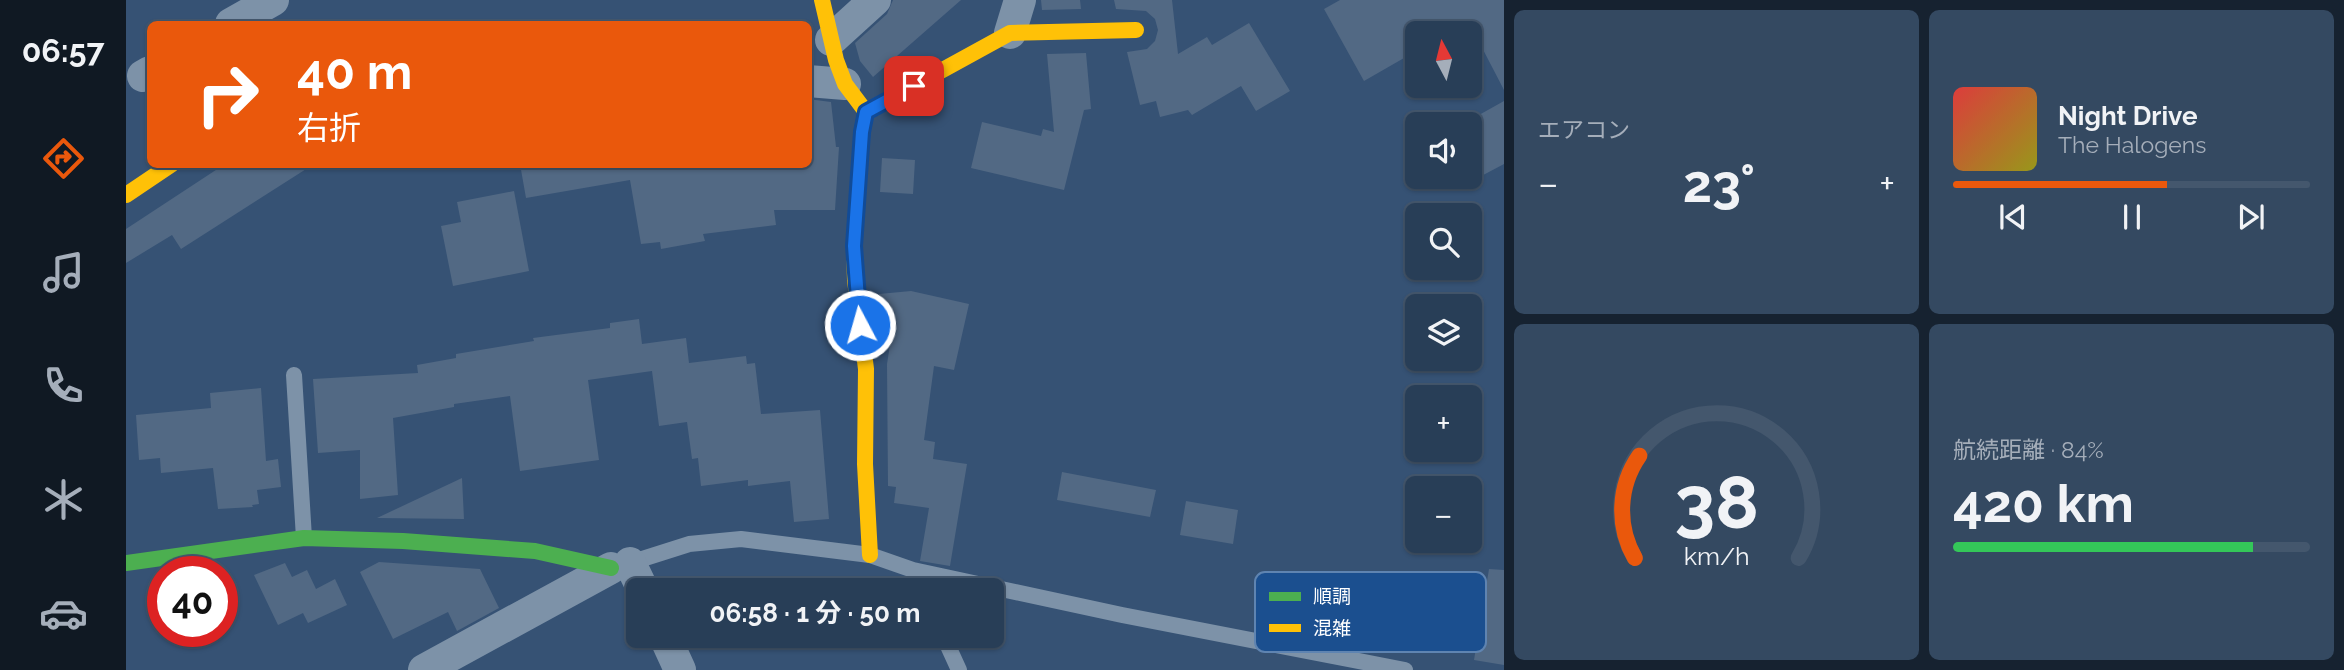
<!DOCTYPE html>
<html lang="ja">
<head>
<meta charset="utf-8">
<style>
	:root { --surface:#283e57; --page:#344961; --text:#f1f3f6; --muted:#a5aeba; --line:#44576d; --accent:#ea580c }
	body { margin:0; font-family:Raleway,"Noto Sans JP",sans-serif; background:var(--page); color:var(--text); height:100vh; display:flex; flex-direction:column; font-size:26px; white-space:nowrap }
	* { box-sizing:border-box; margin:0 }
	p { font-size:23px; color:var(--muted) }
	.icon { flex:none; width:38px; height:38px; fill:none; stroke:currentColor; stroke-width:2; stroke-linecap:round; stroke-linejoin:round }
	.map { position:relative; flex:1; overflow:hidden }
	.drawer { display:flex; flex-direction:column; gap:10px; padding:10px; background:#162230; width:840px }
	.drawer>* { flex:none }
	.hud { position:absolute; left:21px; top:21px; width:665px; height:147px; border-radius:10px; box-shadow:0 2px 5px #0004,0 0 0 2px var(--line); background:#ea580c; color:#fff; overflow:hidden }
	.needle { width:46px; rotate:353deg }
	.fabs { position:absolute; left:1279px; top:21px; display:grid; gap:14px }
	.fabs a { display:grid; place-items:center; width:77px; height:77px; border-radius:10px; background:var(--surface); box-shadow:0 2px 5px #0004,0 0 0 2px var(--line); font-size:35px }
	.speed { position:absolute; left:21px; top:556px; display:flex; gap:14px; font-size:35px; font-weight:700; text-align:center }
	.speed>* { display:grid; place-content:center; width:91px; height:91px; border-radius:50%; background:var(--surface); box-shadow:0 2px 5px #0004,0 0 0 2px var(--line); line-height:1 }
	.speed .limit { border:10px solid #d22; background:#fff; color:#111 }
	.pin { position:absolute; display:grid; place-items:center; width:60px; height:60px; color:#fff; margin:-30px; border-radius:14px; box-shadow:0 4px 10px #0006 }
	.me { position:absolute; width:77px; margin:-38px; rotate:354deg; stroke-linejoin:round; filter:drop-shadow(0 0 5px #0008) }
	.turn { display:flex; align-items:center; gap:24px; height:147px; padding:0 35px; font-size:32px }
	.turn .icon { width:91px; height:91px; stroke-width:2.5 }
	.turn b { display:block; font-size:49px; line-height:60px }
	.big { font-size:52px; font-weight:700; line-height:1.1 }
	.drawer .widget { flex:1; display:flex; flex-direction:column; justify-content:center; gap:10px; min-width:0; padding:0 24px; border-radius:10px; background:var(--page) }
	.drawer .dial { align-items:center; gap:0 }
	.dial svg { height:182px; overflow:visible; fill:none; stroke:var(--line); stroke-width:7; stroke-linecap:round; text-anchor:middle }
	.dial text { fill:var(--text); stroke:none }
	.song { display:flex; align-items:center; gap:21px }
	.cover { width:84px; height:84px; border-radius:10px; background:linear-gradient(135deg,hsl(0 70% 55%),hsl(60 70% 35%)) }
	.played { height:7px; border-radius:4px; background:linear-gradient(90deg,var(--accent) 60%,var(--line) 60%) }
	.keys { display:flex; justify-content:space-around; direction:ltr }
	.heat { display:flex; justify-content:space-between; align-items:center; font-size:38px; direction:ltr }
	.charge { height:10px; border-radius:5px; background:linear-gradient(90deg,#34c759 84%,var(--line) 0) }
	.drawer .tiles { flex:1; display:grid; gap:10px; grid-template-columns:repeat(2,1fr) }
	.trip { position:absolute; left:500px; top:578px; width:378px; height:70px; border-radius:10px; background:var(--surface); box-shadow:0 2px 5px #0004,0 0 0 2px var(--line); font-weight:700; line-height:70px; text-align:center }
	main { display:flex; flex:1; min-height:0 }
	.tabs { display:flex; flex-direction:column; width:126px; justify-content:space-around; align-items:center; background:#101923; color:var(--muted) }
	.tabs .icon { width:49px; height:49px }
	.tabs .on { color:var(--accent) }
	.tabs b { font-size:32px; color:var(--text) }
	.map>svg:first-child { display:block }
	.building { fill:#526984 }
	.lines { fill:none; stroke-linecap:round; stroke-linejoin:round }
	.lane { stroke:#7d92a8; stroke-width:16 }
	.street { stroke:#7d92a8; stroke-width:32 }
	.fast { stroke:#4caf50; stroke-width:16 }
	.slow { stroke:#ffc107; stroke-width:16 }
	.route-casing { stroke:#114b97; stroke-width:18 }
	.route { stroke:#1a73e8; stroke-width:12 }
	.key { fill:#1b4f8f; stroke:#5f84b1; stroke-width:2 }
	.key-label { font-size:19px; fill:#fff }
</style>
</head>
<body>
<main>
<nav class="tabs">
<b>06:57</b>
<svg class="icon on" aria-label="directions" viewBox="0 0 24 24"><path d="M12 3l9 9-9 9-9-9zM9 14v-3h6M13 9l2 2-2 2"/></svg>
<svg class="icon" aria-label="music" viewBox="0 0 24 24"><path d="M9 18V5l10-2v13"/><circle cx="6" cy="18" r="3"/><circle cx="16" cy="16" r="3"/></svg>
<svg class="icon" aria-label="phone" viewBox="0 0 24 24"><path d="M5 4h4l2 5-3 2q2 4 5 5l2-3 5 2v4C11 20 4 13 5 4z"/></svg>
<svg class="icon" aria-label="climate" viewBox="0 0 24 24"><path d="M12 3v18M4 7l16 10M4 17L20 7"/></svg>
<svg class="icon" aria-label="car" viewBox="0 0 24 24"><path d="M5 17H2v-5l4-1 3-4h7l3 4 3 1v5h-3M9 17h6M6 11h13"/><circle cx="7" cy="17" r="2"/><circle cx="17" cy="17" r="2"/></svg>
</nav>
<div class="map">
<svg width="1378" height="670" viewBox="0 0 1378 670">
	<rect width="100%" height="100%" fill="#365274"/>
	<path class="building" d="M767 0H835L747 77 734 61 729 43 761 14Z
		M915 0H954L955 9 916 10Z
		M988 0H1046L1052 54 1081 37 1086 45 1123 23 1164 91 1130 111 1115 86 1066 115 1062 110 1034 117 1030 101 1014 105 1001 52 1021 49 1029 41 1032 30 1029 19 1020 11 990 9Z
		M1214 0H1378V90L1351 38 1349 39 1346 33H1292V50L1238 81 1198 9Z
		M960 53 965 109 958 110 938 190 845 168 856 122 915 136 917 129 928 132 921 54Z
		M682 99 705 102 710 147H713L709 210H648L650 225 577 234 579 241 535 249 534 242 515 244 504 180 400 198 394 164H682Z
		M1378 101V164L1344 182V120Z
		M756 158 789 160 787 194 754 192Z
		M99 164H188L55 249 46 235 0 263V229Z
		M388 191 403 271 327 286 315 226 335 222 331 202Z
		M785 291 843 304 828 370 808 366 798 440 809 442 807 459 841 464 824 566 794 561 803 508 768 503 770 487 762 486 761 364 764 345H759L753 294Z
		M513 319 516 344 560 338 563 363 620 356 621 364 629 363 635 414 694 410 703 519 668 522 664 481 622 486V480L575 486 572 458 566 459 561 422 533 426 526 371 462 380 473 460 394 471 384 396 328 404V407L267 418 272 495 234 499V450L192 453 187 379 292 373 291 365 330 358V354L408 341 407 338 484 328V323Z
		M135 388 140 461 152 459 155 487 131 490 133 504 126 505 127 507 92 509 87 468 35 473 34 458 13 460 10 415 85 408 84 393Z
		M936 472 1030 490 1024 517 931 500Z
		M336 478 338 519 251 518Z
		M1060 501 1112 510 1107 544 1054 535Z
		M253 562 354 569 373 608 331 631 322 612 267 639 234 572Z
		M159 563 166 577 181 570 190 589 209 579 221 605 182 623 177 613 152 625 128 575Z
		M1363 569 1378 570V665L1348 660Z"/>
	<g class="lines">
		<path class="lane" d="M168 375 178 538
			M500 564 563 544 615 539 744 555 787 570 996 615 1279 670
			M787 570 796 590
			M817 635 833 670"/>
		<path class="street" d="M105 24 147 0
			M884 33 894 0
			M705 40 749 0
			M17 76 24 72
			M682 81 719 84
			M504 563 517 590
			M538 635 554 670
			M298 670 485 568"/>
		<path class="fast" d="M0 563 178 538 277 541 409 551 485 568"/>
		<path class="slow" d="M696 0 710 60 719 84 740 112 736 132 728 246 729 280 740 369 739 464 744 555
			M740 112 884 33 1010 30
			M0 195 46 164"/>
	</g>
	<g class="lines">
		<defs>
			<path id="route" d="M734 325 728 246 736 132 740 112 788 86"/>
		</defs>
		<use href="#route" class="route-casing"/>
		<use href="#route" class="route"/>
	</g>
	<rect x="1129" y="572" width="231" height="80" rx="10" class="key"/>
	<rect x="1143" y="592" width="32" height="9" fill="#4caf50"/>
	<rect x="1143" y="624" width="32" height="8" fill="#ffc107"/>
	<g class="key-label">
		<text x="1187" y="603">順調</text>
		<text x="1187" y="635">混雑</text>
	</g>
</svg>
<div class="fabs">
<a><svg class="needle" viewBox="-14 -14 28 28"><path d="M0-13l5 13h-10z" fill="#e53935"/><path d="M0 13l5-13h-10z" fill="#a5aeba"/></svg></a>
<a><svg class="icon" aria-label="sound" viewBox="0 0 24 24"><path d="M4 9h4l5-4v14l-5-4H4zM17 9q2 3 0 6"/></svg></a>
<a><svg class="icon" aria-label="search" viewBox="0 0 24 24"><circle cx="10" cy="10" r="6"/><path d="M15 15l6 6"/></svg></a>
<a><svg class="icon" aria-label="layers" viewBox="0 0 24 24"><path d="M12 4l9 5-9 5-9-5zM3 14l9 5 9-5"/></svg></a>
<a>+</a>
<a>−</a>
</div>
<div class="speed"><div class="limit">40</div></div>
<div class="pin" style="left:788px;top:86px;background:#d93025"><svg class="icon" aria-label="arrive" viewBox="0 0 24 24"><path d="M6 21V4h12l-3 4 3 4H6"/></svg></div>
<svg class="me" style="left:734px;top:325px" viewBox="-20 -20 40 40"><circle r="17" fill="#1a73e8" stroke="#fff" stroke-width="3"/><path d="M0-11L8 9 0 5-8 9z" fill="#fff"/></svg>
<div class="trip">06:58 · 1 分 · 50 m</div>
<div class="hud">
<div class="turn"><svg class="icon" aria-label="right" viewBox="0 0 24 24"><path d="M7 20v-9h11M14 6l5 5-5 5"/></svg><div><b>40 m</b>右折</div></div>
</div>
</div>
<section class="drawer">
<div class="tiles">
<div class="widget"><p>エアコン</p>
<div class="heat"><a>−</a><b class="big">23°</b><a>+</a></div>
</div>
<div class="widget">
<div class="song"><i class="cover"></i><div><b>Night Drive</b><p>The Halogens</p></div></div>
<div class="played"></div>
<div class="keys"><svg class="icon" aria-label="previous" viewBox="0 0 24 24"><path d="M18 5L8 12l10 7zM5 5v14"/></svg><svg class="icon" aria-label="pause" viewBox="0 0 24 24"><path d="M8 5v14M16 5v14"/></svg><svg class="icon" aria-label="next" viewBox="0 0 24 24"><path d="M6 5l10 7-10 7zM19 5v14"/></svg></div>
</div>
<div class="widget dial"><svg viewBox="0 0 100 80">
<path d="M14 69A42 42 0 1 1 86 69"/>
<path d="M14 69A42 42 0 0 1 16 24" stroke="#ea580c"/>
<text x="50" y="56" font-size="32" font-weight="700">38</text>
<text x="50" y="72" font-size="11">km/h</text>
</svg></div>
<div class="widget"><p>航続距離 · 84%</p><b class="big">420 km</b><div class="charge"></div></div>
</div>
</section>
</main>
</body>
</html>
